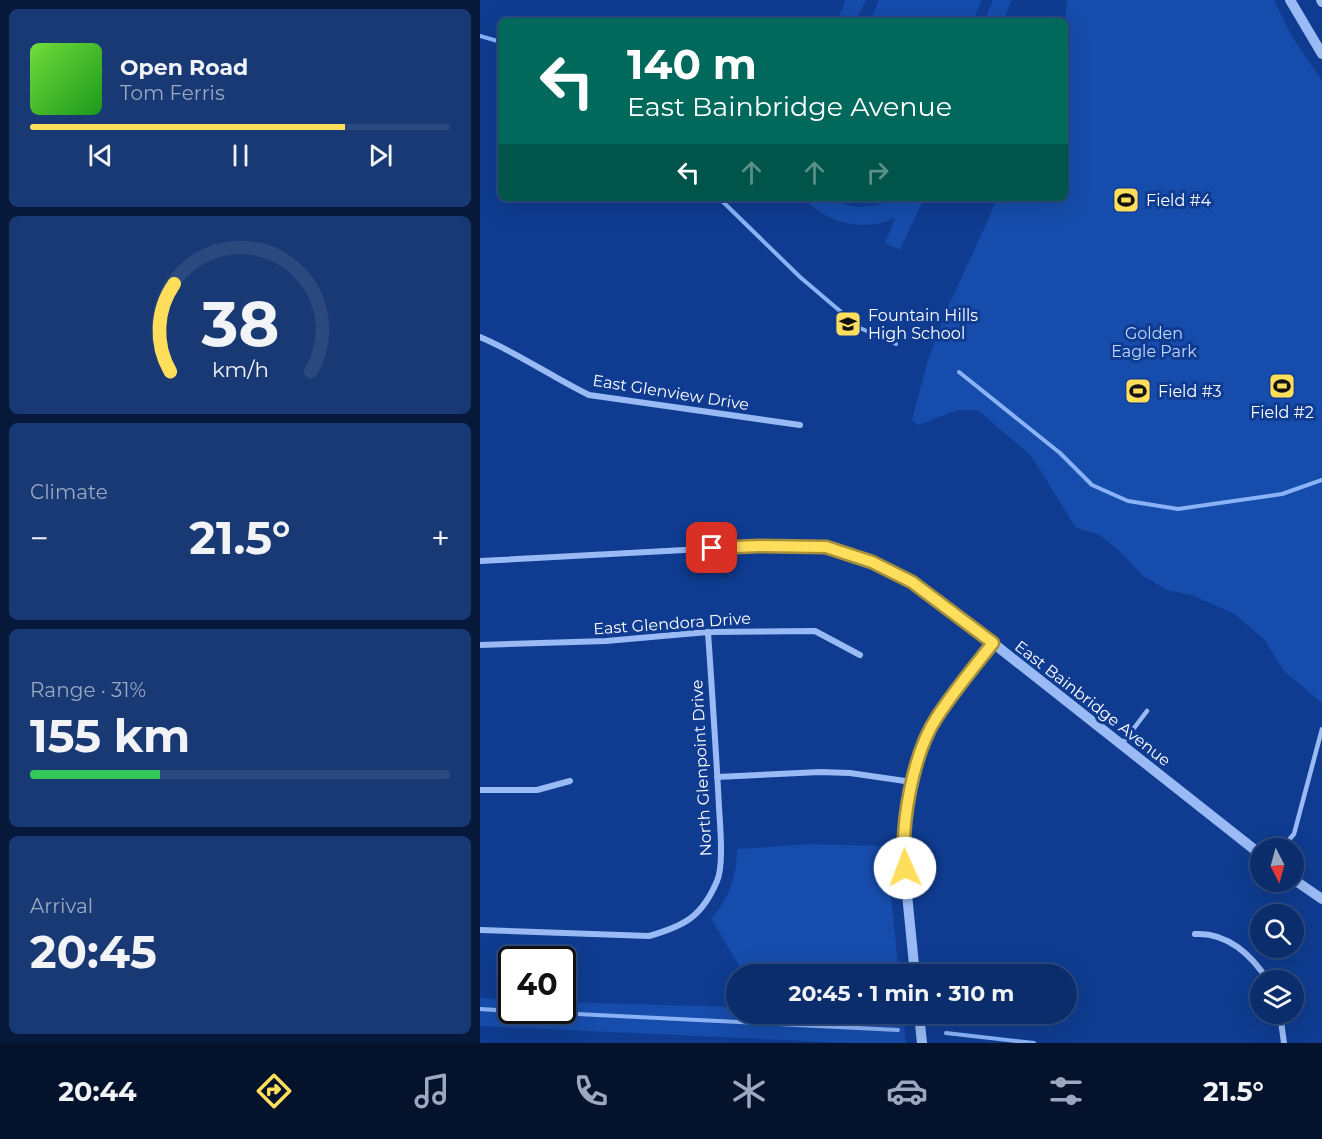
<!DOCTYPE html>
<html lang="en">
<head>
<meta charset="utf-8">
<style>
	:root { --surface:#0b2d6c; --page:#193974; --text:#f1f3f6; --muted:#9aa8c2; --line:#2b497f; --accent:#ffde5b }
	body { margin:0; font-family:Montserrat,sans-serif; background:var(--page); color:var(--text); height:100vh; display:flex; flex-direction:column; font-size:22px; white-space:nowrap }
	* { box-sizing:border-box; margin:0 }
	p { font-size:20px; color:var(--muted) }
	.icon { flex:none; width:33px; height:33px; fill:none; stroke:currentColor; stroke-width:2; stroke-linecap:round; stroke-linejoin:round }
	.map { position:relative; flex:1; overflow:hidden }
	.sheet { display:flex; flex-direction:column; gap:9px; padding:9px; background:#06193b; width:480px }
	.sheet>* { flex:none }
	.hud { position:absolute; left:18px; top:18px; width:570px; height:183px; border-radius:9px; box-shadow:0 6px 24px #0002,0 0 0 2px var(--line); background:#00695c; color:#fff; overflow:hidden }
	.needle { width:39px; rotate:174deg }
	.fabs { position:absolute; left:770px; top:838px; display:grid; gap:12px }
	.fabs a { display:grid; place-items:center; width:54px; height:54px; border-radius:50%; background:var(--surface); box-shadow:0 6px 24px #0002,0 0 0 2px var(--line); font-size:30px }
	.speed { position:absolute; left:18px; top:946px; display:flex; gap:12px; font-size:30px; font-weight:700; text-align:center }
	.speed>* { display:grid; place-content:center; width:78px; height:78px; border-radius:50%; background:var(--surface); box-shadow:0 6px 24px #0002,0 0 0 2px var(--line); line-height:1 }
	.speed .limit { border:3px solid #111; border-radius:9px; background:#fff; color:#111 }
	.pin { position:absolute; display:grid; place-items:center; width:51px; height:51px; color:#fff; margin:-26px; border-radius:12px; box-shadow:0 3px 9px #0006 }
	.me { position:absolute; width:66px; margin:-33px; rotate:358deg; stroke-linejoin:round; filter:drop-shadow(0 0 4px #0008) }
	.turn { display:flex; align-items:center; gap:21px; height:126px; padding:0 30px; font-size:27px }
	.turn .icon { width:78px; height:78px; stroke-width:2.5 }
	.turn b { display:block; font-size:42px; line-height:51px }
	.lanes { display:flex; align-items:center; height:57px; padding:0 30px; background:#0003; justify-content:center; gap:30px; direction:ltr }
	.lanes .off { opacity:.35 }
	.big { font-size:45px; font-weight:700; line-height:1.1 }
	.sheet .tile { flex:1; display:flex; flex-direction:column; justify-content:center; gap:9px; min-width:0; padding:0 21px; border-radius:9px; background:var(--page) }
	.sheet .dial { align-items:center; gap:0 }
	.dial svg { height:156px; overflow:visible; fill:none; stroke:var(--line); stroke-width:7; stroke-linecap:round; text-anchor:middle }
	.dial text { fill:var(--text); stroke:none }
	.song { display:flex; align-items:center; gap:18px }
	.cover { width:72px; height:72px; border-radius:9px; background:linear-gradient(135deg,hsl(100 70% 55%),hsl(120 70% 35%)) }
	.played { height:6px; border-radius:3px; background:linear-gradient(90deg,var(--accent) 75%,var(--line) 75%) }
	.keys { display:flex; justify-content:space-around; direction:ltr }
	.heat { display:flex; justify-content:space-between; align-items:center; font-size:33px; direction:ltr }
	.charge { height:9px; border-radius:4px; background:linear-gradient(90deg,#34c759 31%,var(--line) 0) }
	.trip { position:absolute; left:246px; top:964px; width:351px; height:60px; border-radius:30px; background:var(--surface); box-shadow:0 6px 24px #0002,0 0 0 2px var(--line); font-weight:700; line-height:60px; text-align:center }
	.dock { display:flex; height:96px; justify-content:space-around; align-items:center; background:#04122b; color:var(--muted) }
	.dock .icon { width:42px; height:42px }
	.dock .active { color:var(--accent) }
	.dock b { font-size:27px; color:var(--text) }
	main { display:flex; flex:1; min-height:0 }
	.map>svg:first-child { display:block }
	.green { fill:#164cab }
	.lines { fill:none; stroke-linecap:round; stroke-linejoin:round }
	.stream { stroke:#8ab3f7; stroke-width:4 }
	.service { stroke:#99baf4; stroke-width:4.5 }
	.minor { stroke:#99baf4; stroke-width:6 }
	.tertiary { stroke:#99baf4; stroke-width:10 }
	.route-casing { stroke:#a6903b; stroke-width:15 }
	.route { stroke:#ffde5b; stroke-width:10 }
	.labels { text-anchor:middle; stroke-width:6; stroke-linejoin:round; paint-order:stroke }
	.poi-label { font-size:16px; fill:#fff; stroke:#0f3c90; text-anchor:start }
	.park-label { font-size:16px; fill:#c0d7fe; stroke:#0f3c90 }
	.street-label { font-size:16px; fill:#fff; stroke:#0f3c90 }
</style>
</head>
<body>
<main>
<section class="sheet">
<div class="tile">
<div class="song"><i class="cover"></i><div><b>Open Road</b><p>Tom Ferris</p></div></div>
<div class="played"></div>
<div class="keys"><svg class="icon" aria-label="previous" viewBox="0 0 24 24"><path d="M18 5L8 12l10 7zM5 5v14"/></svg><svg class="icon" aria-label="pause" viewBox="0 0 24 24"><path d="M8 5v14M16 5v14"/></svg><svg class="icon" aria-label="next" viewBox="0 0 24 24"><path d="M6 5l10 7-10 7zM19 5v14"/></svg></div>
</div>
<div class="tile dial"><svg viewBox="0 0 100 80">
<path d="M14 69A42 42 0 1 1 86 69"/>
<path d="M14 69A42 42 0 0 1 16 24" stroke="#ffde5b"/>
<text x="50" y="56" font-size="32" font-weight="700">38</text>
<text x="50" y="72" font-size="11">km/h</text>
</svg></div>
<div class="tile"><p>Climate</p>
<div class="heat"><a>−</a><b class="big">21.5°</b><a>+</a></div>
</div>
<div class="tile"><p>Range · 31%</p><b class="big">155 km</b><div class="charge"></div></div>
<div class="tile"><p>Arrival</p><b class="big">20:45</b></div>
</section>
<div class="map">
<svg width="842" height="1043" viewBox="0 0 842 1043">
	<rect width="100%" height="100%" fill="#0f3c90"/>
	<path class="green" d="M366 0H386L376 21H357Z
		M399 0H502L493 21H390Z
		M513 0H531L524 21H504Z
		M587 0H794L811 35 842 81V703L804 671 784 639 754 614 712 595 687 590 662 575 640 552 620 535 596 528 552 457 498 410H478L438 425 432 420 448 360 469 305 518 198H585V27Z
		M324 198H351L369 206 380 207 396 206 414 198H444L420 250 405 243 415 218C382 232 348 224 324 198Z
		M330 844 408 846 409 875 419 975H265L231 919C249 899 257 875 257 849Z
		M0 998 31 1000 32 1011H82L83 1002 256 1007V1014H423L426 1043H368L0 1026Z"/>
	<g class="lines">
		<path class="stream" d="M0 36 21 42
			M239 198 320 277 380 328 416 344
			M479 372 580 453 612 485 648 501 698 509 802 494 842 480
			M0 1009 32 1011
			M37 1011 418 1030
			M466 1033 554 1043"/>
		<path class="service" d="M642 744 667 711
			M801 849 814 834 842 729"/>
		<path class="minor" d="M0 337C38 353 72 377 109 395L320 425
			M0 561 279 546 346 547 392 562 432 582 513 643
			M0 645 126 641 228 632 335 631 380 655
			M237 777 340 772 370 773 432 782
			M0 790H57L90 781
			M0 930 169 936C204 926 222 917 237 881 244 865 240 826 239 807 236 749 232 691 228 632
			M715 934C747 932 772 955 788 981
			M800 1014 804 1043"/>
		<path class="tertiary" d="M810 0 842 54
			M841 0 842 2
			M813 879 842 899
			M435 975 423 854 424 829 432 782 441 750 455 718 513 643 780 854
			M439 1014 442 1043"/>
	</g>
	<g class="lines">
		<defs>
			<path id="route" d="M232 548 279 546 346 547 392 562 432 582 513 643C494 667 474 691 457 717 433 753 420 825 425 868"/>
		</defs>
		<use href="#route" class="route-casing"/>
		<use href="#route" class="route"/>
	</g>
	<defs>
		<symbol id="stadium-square" viewBox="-11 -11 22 22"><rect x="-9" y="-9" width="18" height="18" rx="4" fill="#ffde5b" stroke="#0f3c90"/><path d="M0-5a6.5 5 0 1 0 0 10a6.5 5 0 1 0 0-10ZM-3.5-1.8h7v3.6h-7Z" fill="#111"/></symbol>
		<symbol id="school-square" viewBox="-11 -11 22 22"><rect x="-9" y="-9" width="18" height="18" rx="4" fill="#ffde5b" stroke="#0f3c90"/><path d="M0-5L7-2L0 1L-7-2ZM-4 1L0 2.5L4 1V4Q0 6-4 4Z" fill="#111"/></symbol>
	</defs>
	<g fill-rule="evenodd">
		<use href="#stadium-square" x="631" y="185" width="30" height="30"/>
		<use href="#school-square" x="353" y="309" width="30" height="30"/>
		<use href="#stadium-square" x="787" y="371" width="30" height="30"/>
		<use href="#stadium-square" x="643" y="376" width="30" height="30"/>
	</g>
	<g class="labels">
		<g class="poi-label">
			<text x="666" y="206">Field #4</text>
			<text x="388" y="321">Fountain Hills<tspan x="388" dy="18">High School</tspan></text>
			<text x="678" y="397">Field #3</text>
			<text x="802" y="418" text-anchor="middle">Field #2</text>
		</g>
		<g class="park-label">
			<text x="674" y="339">Golden<tspan x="674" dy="18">Eagle Park</tspan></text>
		</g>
		<g class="street-label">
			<text transform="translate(191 392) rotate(9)" y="6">East Glenview Drive</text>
			<text transform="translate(192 623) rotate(-4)" y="6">East Glendora Drive</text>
			<text transform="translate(613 703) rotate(38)" y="6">East Bainbridge Avenue</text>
			<text transform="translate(221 768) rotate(-93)" y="6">North Glenpoint Drive</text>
		</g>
	</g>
</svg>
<div class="fabs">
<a><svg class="needle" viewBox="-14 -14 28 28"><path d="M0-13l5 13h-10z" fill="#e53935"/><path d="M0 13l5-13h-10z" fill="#9aa8c2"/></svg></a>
<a><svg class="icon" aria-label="search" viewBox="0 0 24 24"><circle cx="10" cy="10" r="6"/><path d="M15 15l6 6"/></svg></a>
<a><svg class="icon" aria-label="layers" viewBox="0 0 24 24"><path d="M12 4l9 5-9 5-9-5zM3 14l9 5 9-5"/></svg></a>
</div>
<div class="speed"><div class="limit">40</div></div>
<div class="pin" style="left:232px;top:548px;background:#d93025"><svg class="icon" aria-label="arrive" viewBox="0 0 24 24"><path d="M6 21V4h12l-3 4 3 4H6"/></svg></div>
<svg class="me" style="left:425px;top:868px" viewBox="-20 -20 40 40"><circle r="19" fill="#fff"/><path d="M0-13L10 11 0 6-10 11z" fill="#ffde5b"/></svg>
<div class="trip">20:45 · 1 min · 310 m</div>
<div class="hud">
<div class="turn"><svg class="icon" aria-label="left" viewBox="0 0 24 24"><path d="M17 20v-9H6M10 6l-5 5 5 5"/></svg><div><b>140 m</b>East Bainbridge Avenue</div></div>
<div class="lanes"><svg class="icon" aria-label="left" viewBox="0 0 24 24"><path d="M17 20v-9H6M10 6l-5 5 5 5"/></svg><svg class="icon off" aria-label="ahead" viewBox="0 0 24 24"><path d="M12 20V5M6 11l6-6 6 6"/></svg><svg class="icon off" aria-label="ahead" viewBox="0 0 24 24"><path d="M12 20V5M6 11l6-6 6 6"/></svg><svg class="icon off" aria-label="right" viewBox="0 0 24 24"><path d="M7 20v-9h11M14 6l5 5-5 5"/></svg></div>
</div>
</div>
</main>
<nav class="dock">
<b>20:44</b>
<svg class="icon active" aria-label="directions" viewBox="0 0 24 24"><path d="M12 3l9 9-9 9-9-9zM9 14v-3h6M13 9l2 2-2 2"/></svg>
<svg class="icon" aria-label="music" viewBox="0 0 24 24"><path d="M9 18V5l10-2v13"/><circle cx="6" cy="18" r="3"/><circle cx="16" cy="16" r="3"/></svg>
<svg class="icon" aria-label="phone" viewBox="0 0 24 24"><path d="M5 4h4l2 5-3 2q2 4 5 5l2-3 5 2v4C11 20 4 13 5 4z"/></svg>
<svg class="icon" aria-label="climate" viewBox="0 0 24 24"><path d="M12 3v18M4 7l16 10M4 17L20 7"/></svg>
<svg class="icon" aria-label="car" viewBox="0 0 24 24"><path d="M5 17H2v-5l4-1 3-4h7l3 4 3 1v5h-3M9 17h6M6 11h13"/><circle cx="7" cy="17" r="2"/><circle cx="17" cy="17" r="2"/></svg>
<svg class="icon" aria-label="filters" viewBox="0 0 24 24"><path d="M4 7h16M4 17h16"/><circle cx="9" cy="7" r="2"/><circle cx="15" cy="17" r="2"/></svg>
<b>21.5°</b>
</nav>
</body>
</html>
